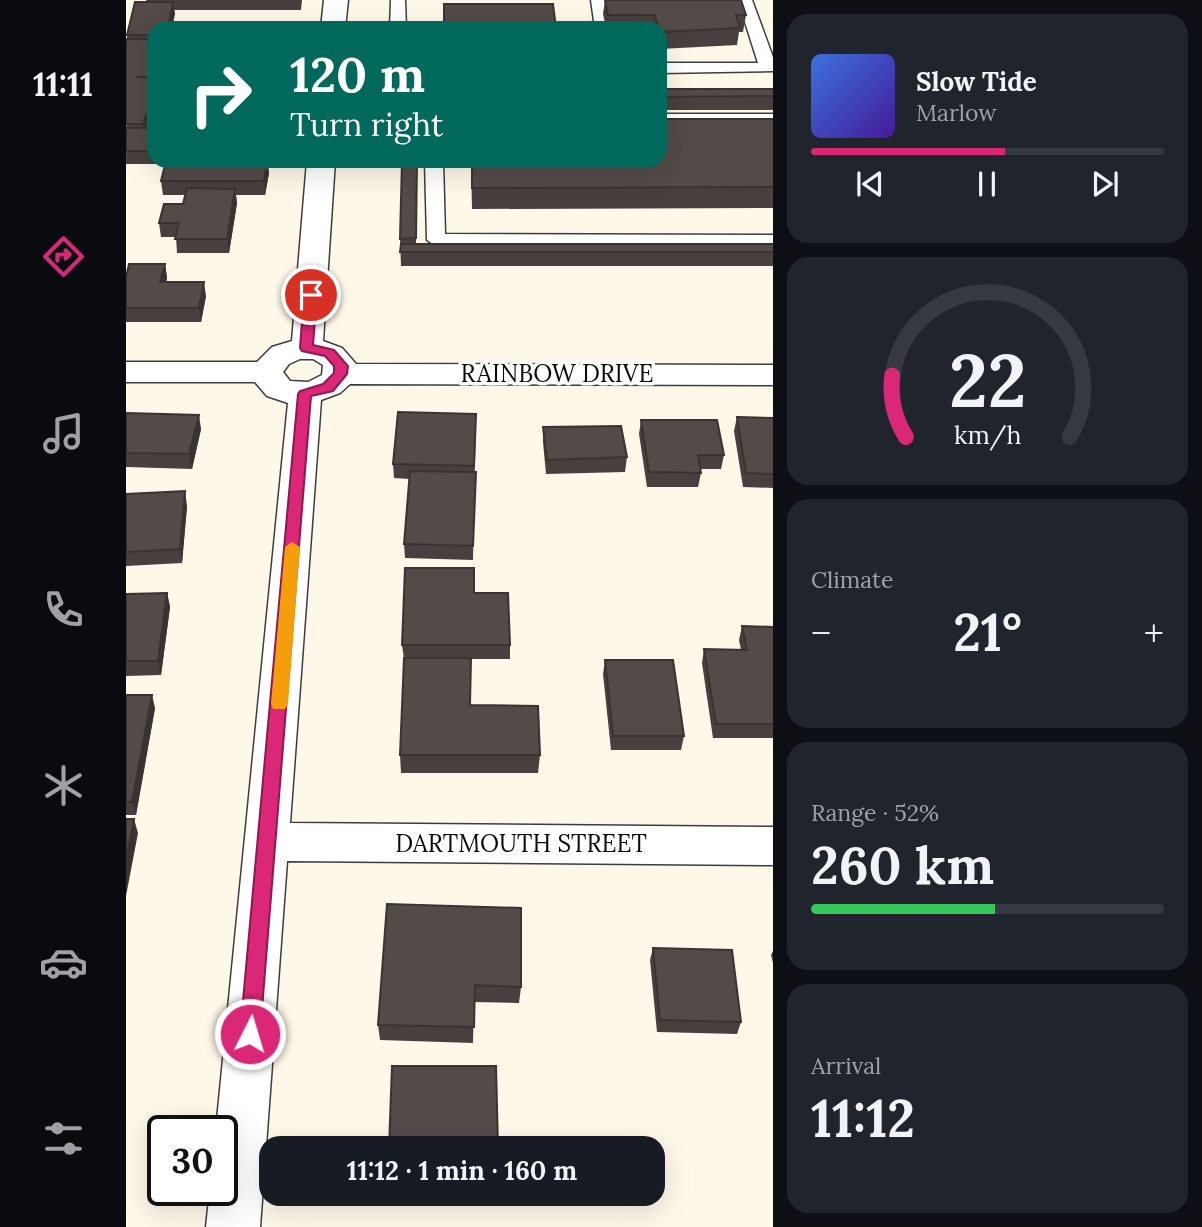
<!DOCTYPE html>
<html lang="en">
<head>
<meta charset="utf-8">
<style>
	:root { --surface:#171b24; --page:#20242c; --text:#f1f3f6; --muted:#9ea1a6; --line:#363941; --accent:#db2777 }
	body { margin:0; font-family:Lora,serif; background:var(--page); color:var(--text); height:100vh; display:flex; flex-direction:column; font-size:26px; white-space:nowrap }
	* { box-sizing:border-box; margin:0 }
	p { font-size:23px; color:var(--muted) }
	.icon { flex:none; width:38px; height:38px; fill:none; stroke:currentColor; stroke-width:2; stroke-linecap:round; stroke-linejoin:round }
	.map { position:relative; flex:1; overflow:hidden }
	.panel { display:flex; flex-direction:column; gap:14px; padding:14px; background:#0d0f14; width:429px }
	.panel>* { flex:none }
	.guide { position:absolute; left:21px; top:21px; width:520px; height:147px; border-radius:21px; box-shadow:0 7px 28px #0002; background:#00695c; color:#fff; overflow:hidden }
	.speed { position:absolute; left:21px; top:1115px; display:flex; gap:14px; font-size:35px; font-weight:700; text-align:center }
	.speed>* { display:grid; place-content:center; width:91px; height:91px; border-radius:50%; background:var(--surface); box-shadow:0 7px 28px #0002; line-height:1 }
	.speed .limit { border:4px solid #111; border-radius:10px; background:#fff; color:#111 }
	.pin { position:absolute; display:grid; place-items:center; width:60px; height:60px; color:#fff; margin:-30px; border:4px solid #fff; border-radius:50%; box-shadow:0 2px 7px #0007 }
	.me { position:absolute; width:77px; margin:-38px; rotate:5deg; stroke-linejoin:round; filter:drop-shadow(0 0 5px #0008) }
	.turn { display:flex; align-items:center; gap:24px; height:147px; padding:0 28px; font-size:32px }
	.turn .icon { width:91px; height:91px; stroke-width:2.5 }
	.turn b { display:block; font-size:49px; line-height:60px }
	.big { font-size:52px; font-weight:700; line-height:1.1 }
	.panel .widget { flex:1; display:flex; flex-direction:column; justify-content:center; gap:10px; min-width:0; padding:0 24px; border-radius:21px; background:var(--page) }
	.panel .dial { align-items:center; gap:0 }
	.dial svg { height:182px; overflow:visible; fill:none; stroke:var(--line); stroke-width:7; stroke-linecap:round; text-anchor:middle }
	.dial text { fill:var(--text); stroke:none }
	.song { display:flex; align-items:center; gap:21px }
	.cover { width:84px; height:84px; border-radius:10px; background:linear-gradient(135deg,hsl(220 70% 55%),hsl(260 70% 35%)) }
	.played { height:7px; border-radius:4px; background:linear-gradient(90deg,var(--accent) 55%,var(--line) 55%) }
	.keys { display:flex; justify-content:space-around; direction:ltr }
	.heat { display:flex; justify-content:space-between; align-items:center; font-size:38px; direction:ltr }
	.charge { height:10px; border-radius:5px; background:linear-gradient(90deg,#34c759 52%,var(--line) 0) }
	.trip { position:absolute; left:133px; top:1136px; width:406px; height:70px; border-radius:21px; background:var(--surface); box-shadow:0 7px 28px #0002; font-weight:700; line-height:70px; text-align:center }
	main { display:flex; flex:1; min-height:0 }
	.dock { display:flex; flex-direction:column; width:126px; justify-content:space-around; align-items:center; background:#090b0e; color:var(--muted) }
	.dock .icon { width:49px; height:49px }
	.dock .current { color:var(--accent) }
	.dock b { font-size:32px; color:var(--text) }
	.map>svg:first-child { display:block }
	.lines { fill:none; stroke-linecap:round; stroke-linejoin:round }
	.lane-casing { stroke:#3d3d3d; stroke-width:3 }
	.street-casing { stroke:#3d3d3d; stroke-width:3 }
	.lane { fill:#fff; fill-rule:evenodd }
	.street { fill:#fff; fill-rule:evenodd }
	.wall { fill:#47403e }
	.shaded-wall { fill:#393432 }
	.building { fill:#524b48; stroke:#393432; stroke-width:2 }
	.route { fill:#db2777; stroke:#8e194d; stroke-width:2 }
	.slow { fill:#f59e0b }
	.labels { text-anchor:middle; stroke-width:7; stroke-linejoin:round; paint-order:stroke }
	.street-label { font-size:24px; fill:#0a0a0a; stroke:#fff }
</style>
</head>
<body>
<main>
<nav class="dock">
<b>11:11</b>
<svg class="icon current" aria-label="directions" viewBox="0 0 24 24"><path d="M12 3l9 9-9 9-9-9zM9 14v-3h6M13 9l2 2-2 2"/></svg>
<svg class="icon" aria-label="music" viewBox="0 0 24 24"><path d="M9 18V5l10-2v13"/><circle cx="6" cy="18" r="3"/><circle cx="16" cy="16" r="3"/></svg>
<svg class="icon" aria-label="phone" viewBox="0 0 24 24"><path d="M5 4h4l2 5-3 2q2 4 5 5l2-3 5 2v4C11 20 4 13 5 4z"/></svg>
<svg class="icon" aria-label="climate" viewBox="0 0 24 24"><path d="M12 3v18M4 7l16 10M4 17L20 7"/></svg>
<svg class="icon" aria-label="car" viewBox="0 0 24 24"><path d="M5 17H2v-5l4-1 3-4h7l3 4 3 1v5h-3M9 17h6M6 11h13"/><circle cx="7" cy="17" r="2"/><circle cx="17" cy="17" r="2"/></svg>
<svg class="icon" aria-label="filters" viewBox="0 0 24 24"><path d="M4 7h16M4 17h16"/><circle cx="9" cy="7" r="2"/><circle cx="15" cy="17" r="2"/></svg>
</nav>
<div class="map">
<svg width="648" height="1227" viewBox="0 0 648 1227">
	<rect width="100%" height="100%" fill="#fef8e9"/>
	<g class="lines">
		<defs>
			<path id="lane" d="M265 0H279L280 28H264Z
				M465 0H479L485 28H469Z
				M612 0H626L648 60V71L534 73V63H632Z
				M534 114H648V124H534Z
				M299 161H317L319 234 648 235V247L310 246 301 240Z"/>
			<path id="street" d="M198 0H222L219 28H195Z
				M181 161H209L197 341 216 348 230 364 648 365V385L224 384 214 393 195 400 164 823 648 827V865L161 861 134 1227H80L84 1190H96V1130H90L162 403 141 396 129 382H0V362H131L146 347 166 341ZM174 359H187L197 365 196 375 182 382 164 381 157 372 163 364Z"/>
		</defs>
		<use href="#lane" class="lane-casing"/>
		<use href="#street" class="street-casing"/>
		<use href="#lane" class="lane"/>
		<use href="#street" class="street"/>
	</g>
	<path class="wall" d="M20 0H176L175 10H48L49 14 28 28V127L22 128H26L28 136V161H31L30 164H0L1 35 21 2Z
		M479 0H615L620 15 617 32H613L611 45 534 49V28H480L477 14Z
		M534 89H648V110H534Z
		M648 119V208L346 209 345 161H534Z
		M291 161 290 244H648V266H275L274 239Z
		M143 173 139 195H110L111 203 103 253H51L50 237H35L33 223 57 204 59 195H37L35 181Z
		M39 264 41 278 40 282 80 296 75 322H0V277Z
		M0 413 75 429 66 469 0 467Z
		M350 414 347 560 279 558 278 544 283 479 268 478 267 464Z
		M611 417 648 418V488L617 487 608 431Z
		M515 420 598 455 595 469H574L575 473 572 487H521L513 434Z
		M417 427 501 457 499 472 420 474 417 442Z
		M0 494 61 506 56 563 0 566Z
		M41 593 44 607 35 675 0 676V594Z
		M348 593 384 645V659H344V705L414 755 412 773H275L274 755 278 659 276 645Z
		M616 626 648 627V738H587L576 663 578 649 615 650 613 640Z
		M479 660 558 736 555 750H485L477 674Z
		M0 695 29 708 10 815H0Z
		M261 904 395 987 393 1003 348 1002 347 1043 254 1040 252 1025Z
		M527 948 615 1022 611 1034 531 1032 524 960Z
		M648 949V967L645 955Z
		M262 1194H372V1199L262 1198Z"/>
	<path class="shaded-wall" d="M47 2 49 14 46 28H42Z
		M20 114 22 127 19 137 17 124Z
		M142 161 143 173 139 195 138 181Z
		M109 189 111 203 103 253 101 239Z
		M39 264 41 278 37 296 34 282Z
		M78 282 80 296 75 322 73 308Z
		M73 415 75 429 66 469 63 454Z
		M59 491 61 506 56 563 54 549Z
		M41 593 44 607 35 675 32 661Z
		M26 695 29 708 10 815 6 802Z
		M8 819 12 833 0 896V860Z"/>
	<path class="building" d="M479 0H615L620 15H610L614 28 534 32V28H532L529 15H482Z
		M9 2H47L42 28H28V35H1Z
		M318 4H427L430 28H318Z
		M1 39H28V77H10L28 78V107L26 114H20L17 124H0V43Z
		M534 89H648V96L534 97Z
		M534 119H648V187L346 188V161H534Z
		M0 128H26L24 136H28L27 151H0Z
		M40 161H141L138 181H35Z
		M276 161H291L290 238 274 239Z
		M61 188 109 189 101 239H49L53 223H33L38 204H57Z
		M275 244H648V252H274Z
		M3 264H39L34 282H78L73 308H0V277Z
		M272 412 350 414 348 466 267 464Z
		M0 413 73 415 63 454 0 453Z
		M611 417 648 418V474L620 473Z
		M515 420H591L598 455H572L575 473 523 472Z
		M495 426 501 457 421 460 417 427Z
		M284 471 350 472 347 546 278 544Z
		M59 491 54 549 0 552V494Z
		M279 568H348V593H382L384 645H276Z
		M41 593 32 661H0V594Z
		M616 626 648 627V724H590L578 649 621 650Z
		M278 658H345L344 705 412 706 414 755H274Z
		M479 660H547L558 736H487Z
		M0 695H26L6 802H0Z
		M0 819H8L0 860Z
		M261 904 395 908V987L349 985 348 1027 252 1025Z
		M527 948 606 950 615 1022 534 1020Z
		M266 1066H370L372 1148H263Z"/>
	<path class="route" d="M185 291 191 295 187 345 208 350 222 366 221 374 207 391 185 396 134 1034 131 1041 124 1044 117 1041 114 1034 172 394 174 391 197 384 208 373V366L199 356 176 351 174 348 178 295Z"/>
	<path class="slow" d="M166 542 174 547 162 704 159 709H147L145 704 159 547Z"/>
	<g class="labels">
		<g class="street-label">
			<text x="431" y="382">RAINBOW DRIVE</text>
			<text x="395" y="852">DARTMOUTH STREET</text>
		</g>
	</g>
</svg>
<div class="speed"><div class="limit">30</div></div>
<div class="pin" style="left:185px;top:295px;background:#d93025"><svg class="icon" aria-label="arrive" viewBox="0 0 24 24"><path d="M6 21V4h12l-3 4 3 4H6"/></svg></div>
<svg class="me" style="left:124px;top:1034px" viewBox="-20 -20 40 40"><circle r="17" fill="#db2777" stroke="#fff" stroke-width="3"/><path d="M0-11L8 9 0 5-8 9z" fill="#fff"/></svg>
<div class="trip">11:12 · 1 min · 160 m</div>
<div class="guide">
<div class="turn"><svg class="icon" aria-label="right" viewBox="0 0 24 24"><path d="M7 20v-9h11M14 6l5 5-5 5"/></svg><div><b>120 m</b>Turn right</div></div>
</div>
</div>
<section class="panel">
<div class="widget">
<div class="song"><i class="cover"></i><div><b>Slow Tide</b><p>Marlow</p></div></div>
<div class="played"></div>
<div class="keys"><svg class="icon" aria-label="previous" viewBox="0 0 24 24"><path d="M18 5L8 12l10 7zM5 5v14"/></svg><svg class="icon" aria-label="pause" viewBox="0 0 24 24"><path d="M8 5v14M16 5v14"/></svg><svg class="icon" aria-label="next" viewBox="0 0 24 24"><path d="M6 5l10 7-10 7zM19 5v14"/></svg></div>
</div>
<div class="widget dial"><svg viewBox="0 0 100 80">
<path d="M14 69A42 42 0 1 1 86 69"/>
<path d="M14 69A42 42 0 0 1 8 42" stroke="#db2777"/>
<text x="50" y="56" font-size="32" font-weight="700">22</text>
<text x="50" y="72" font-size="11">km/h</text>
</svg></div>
<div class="widget"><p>Climate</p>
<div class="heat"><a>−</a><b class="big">21°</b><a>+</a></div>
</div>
<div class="widget"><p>Range · 52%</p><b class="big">260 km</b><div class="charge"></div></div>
<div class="widget"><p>Arrival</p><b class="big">11:12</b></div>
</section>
</main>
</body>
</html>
